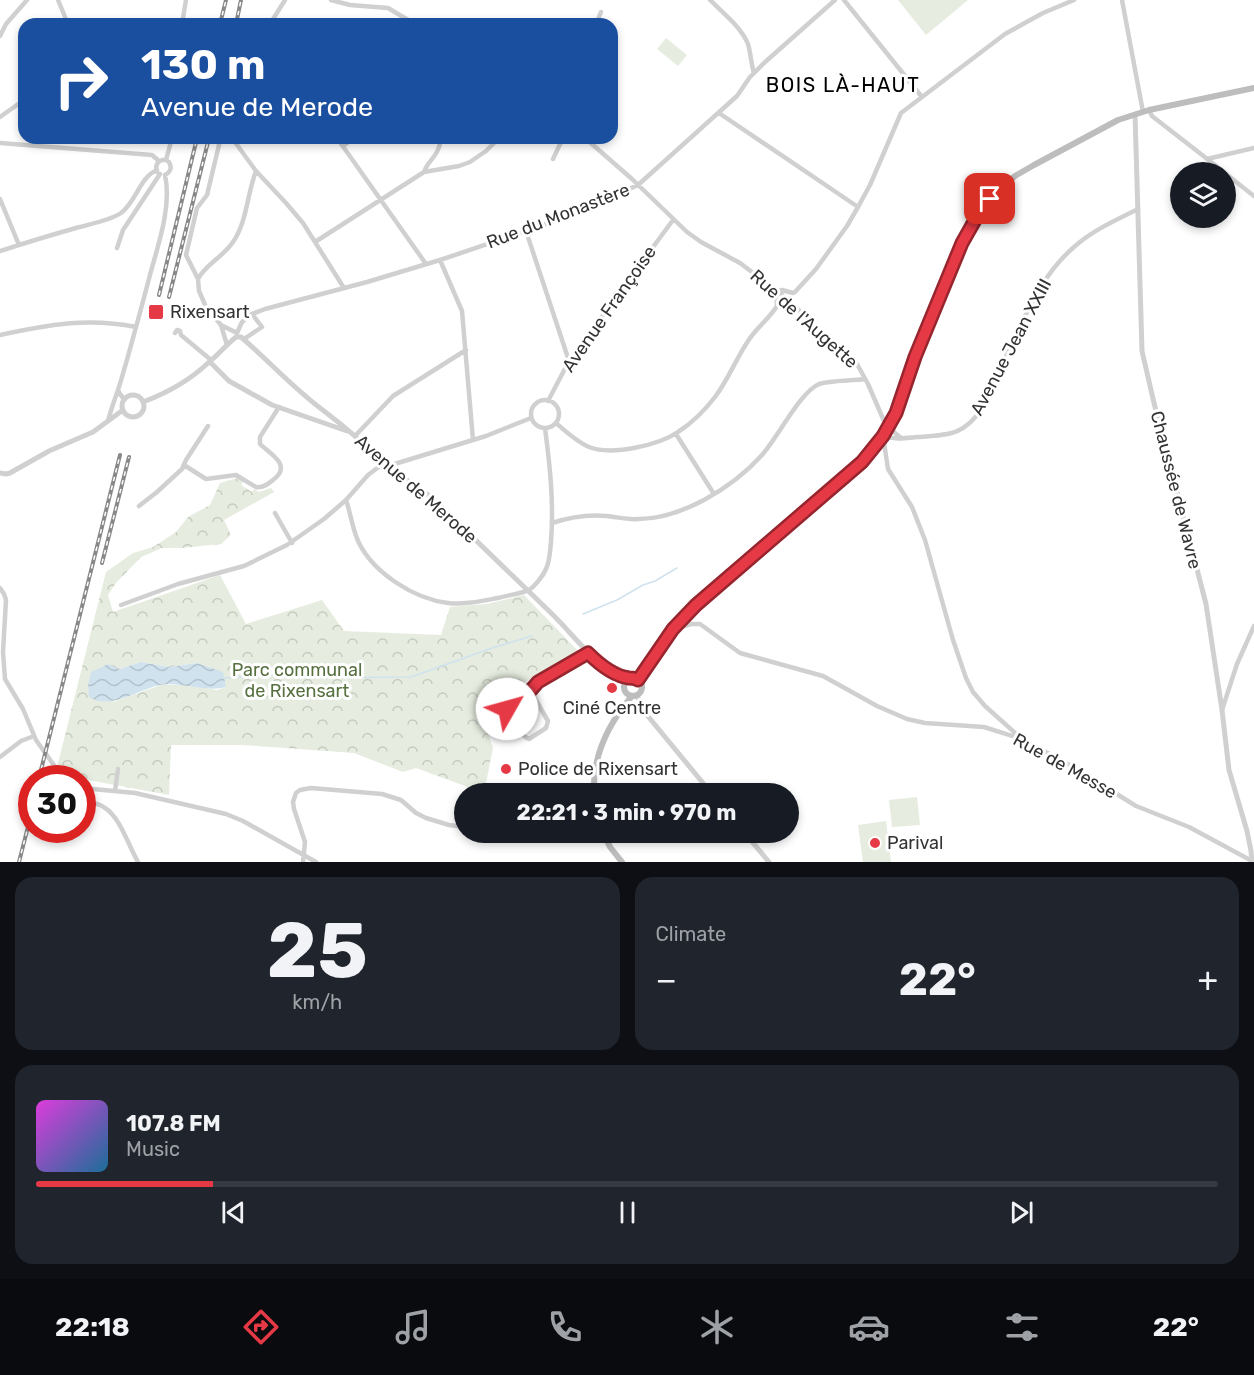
<!DOCTYPE html>
<html lang="en">
<head>
<meta charset="utf-8">
<style>
	:root { --surface:#171b24; --page:#20242c; --text:#f1f3f6; --muted:#9ea1a6; --line:#363941; --accent:#e63946 }
	body { margin:0; font-family:Rubik,sans-serif; background:var(--page); color:var(--text); height:100vh; display:flex; flex-direction:column; font-size:22px; white-space:nowrap }
	* { box-sizing:border-box; margin:0 }
	p { font-size:20px; color:var(--muted) }
	.icon { flex:none; width:33px; height:33px; fill:none; stroke:currentColor; stroke-width:2; stroke-linecap:round; stroke-linejoin:round }
	.map { position:relative; height:862px; overflow:hidden }
	.drawer { display:flex; flex-direction:column; gap:15px; padding:15px; background:#0d0f14; flex:1 }
	.drawer>* { flex:none }
	.top-card { position:absolute; left:18px; top:18px; width:600px; height:126px; border-radius:18px; box-shadow:0 3px 9px #0003; background:#1a4fa0; color:#fff; overflow:hidden }
	.tools { position:absolute; left:1170px; top:162px; display:grid; gap:12px }
	.tools a { display:grid; place-items:center; width:66px; height:66px; border-radius:50%; background:var(--surface); box-shadow:0 3px 9px #0003; font-size:30px }
	.speed { position:absolute; left:18px; top:765px; display:flex; gap:12px; font-size:30px; font-weight:700; text-align:center }
	.speed>* { display:grid; place-content:center; width:78px; height:78px; border-radius:50%; background:var(--surface); box-shadow:0 3px 9px #0003; line-height:1 }
	.speed .limit { border:9px solid #d22; background:#fff; color:#111 }
	.pin { position:absolute; display:grid; place-items:center; width:51px; height:51px; color:#fff; margin:-26px; border-radius:12px; box-shadow:0 3px 9px #0006 }
	.me { position:absolute; width:66px; margin:-33px; rotate:52deg; stroke-linejoin:round; filter:drop-shadow(0 0 4px #0008) }
	.turn { display:flex; align-items:center; gap:21px; height:126px; padding:0 24px; font-size:27px }
	.turn .icon { width:78px; height:78px; stroke-width:2.5 }
	.turn b { display:block; font-size:42px; line-height:51px }
	.big { font-size:45px; font-weight:700; line-height:1.1 }
	.drawer .tile { flex:1; display:flex; flex-direction:column; justify-content:center; gap:9px; min-width:0; padding:0 21px; border-radius:18px; background:var(--page) }
	.drawer .dial { align-items:center; gap:0 }
	.dial b { font-size:78px; line-height:1 }
	.song { display:flex; align-items:center; gap:18px }
	.cover { width:72px; height:72px; border-radius:9px; background:linear-gradient(135deg,hsl(300 70% 55%),hsl(200 70% 35%)) }
	.played { height:6px; border-radius:3px; background:linear-gradient(90deg,var(--accent) 15%,var(--line) 15%) }
	.keys { display:flex; justify-content:space-around; direction:ltr }
	.heat { display:flex; justify-content:space-between; align-items:center; font-size:33px; direction:ltr }
	.drawer .tiles { flex:1; display:grid; gap:15px; grid-template-columns:1fr 1fr }
	.tile:last-child { grid-column:span 2 }
	.trip { position:absolute; left:454px; top:783px; width:345px; height:60px; border-radius:30px; background:var(--surface); box-shadow:0 3px 9px #0003; font-weight:700; line-height:60px; text-align:center }
	.tabs { display:flex; height:96px; justify-content:space-around; align-items:center; background:#090b0e; color:var(--muted) }
	.tabs .icon { width:42px; height:42px }
	.tabs .selected { color:var(--accent) }
	.tabs b { font-size:27px; color:var(--text) }
	.map>svg:first-child { display:block }
	.green { fill:#e6ecdf }
	.forest { fill:url(#forest-crowns); fill-rule:evenodd }
	.water { fill:url(#water-waves) }
	.lines { fill:none; stroke-linecap:round; stroke-linejoin:round }
	.stream { stroke:#cfe2ee; stroke-width:1.5 }
	.minor { stroke:#d0d0d0; stroke-width:4.5 }
	.tertiary { stroke:#d0d0d0; stroke-width:5 }
	.secondary { stroke:#bdbdbd; stroke-width:6 }
	.rail-casing { stroke:#888; stroke-width:4 }
	.rail { stroke:#fff; stroke-width:1.5; stroke-dasharray:4.5; stroke-linecap:butt }
	.route-casing { stroke:#96252e; stroke-width:15 }
	.route { stroke:#e63946; stroke-width:10 }
	.poi-dot { fill:#e63946; stroke:#fff; stroke-width:2 }
	.labels { text-anchor:middle; stroke-width:6; stroke-linejoin:round; paint-order:stroke }
	.street-label { font-size:18px; fill:#333; stroke:#fff }
	.poi-label { font-size:18px; fill:#333; stroke:#fff; text-anchor:start }
	.park-label { font-size:18px; fill:#56703f; stroke:#fff }
	.neighbourhood-label { font-size:20px; letter-spacing:1.5px; fill:#000; stroke:#fff }
</style>
</head>
<body>
<div class="map">
<svg width="1254" height="862" viewBox="0 0 1254 862">
	<defs>
		<pattern id="forest-crowns" width="20" height="18" patternUnits="userSpaceOnUse" patternTransform="scale(1.5)"><rect width="20" height="18" fill="#e6ecdf"/><path d="M2 6a3 3 0 1 1 6 0M12 15a3 3 0 1 1 6 0" fill="none" stroke="#c6cbc0"/></pattern>
		<pattern id="water-waves" width="16" height="10" patternUnits="userSpaceOnUse" patternTransform="scale(1.5)"><rect width="16" height="10" fill="#cfe2ee"/><path d="M0 5q4-4 8 0t8 0" fill="none" stroke="#b2c2cd"/></pattern>
	</defs>
	<rect width="100%" height="100%" fill="#fff"/>
	<path class="green" d="M898 0H968L926 35Z
		M666 38 687 55 678 66 657 49Z
		M917 797 920 825 892 827 889 800Z
		M886 821 891 862H863L858 825Z"/>
	<path class="forest" d="M238 478 243 481 241 485 252 492 254 489 259 492 271 488 274 492 224 520 231 535 221 544 182 548H162L141 557 116 583 108 595 113 612 220 575 246 624 322 600 344 631 441 635 450 607 487 604 524 595 580 653 479 706 493 748 484 793 416 768 403 772 354 753 243 745H171L169 795 83 779 57 767 106 572 133 553 153 547 176 532 188 517 210 505 220 483ZM141 662 169 667 197 663 226 687 217 690 184 685H161L113 702 120 669Z"/>
	<path class="water" d="M141 662 169 667 197 663 223 672 226 687C205 693 182 681 160 685 139 689 110 711 89 697L88 685 91 672 108 664 120 669Z"/>
	<g class="lines">
		<path class="stream" d="M583 614 617 600 643 585 655 581 677 568
			M224 678 273 675 301 678 411 677 492 648 532 636"/>
		<path class="minor" d="M58 0 68 24
			M331 0 350 5 388 8 415 24
			M710 0C723 13 741 27 748 44 751 54 751 64 754 73
			M844 0 922 97
			M1122 0 1143 112
			M182 24 186 0
			M270 24 285 0
			M596 24 601 12
			M0 36 6 24 27 0
			M1149 110 1152 116 1224 172
			M719 113 858 207
			M0 117 24 100
			M219 138V145L207 195 197 208 186 255 198 279 199 291 206 307 221 325 237 333
			M232 138 256 171 286 203 303 223 344 288
			M337 138 426 264
			M585 138 632 179 687 232 701 242 740 263 790 301 824 336 857 364 868 384 884 421 895 433 900 437
			M0 143 152 155 159 161
			M343 146 354 138
			M553 159 563 138
			M1207 159 1254 148
			M166 160 172 138
			M157 172C155 166 157 162 162 160H166
			M424 172C428 160 438 157 440 143
			M1226 174 1254 196
			M165 175C171 172 172 167 169 162L166 160
			M0 199 19 245
			M526 231 569 361
			M315 242 424 172 459 166 470 162 486 151 499 138
			M117 248 123 230 160 174
			M0 251C25 243 51 235 76 228 90 224 109 221 121 213 136 202 140 177 157 170
			M440 260 462 311 473 440
			M198 279C206 264 223 257 233 242 247 222 247 194 256 171
			M776 291 782 290 793 293 795 292 816 269 847 226 858 207 870 185 901 113 1005 34 1043 13 1074 0
			M252 314 265 309 367 282 440 260 526 231 575 214 638 185 737 96 750 77 764 63 835 0
			M221 325 227 345
			M175 333 177 330 180 331 181 335 211 360
			M237 333 242 322 252 314 262 327 244 339
			M0 335C46 325 88 317 136 327
			M118 390 120 394 124 399
			M531 414a14 14 0 1 1 28 0a14 14 0 1 1-28 0Z
			M548 401 569 361 673 220
			M108 421C112 405 118 392 122 377 132 343 141 309 150 275 158 245 172 206 165 175
			M556 423C566 432 577 442 589 447 612 456 659 445 678 432 692 423 705 410 715 397 728 380 736 359 748 341 756 328 769 319 777 306L776 291
			M676 434 714 494
			M355 436 393 396 466 350
			M184 465 206 479 236 475 256 487C263 488 268 484 273 480 293 465 270 454 260 444V437L279 407
			M388 466 486 436 531 418
			M346 500C351 514 352 529 359 543 374 573 414 599 448 603 464 605 481 601 498 598 504 596 524 593 529 590 535 586 543 576 546 569 550 561 550 551 551 542 554 503 550 466 545 428
			M139 506 157 492 182 469 186 460 208 426
			M275 513 292 543
			M552 523C570 517 588 514 607 516 617 517 628 520 638 519 660 519 685 510 704 500 726 488 745 474 762 455 777 439 800 392 819 384 831 380 852 381 865 379
			M0 588 4 594 6 600 3 652 5 679 23 709 36 740 63 778
			M121 605 178 584 244 566 287 545 324 519 346 500 368 475 384 463
			M675 629 691 624H700L740 653 823 676 877 706 907 719 925 723 984 727 1022 739 1075 768 1136 806 1189 827 1252 861
			M530 690 548 721 546 728 529 739C518 734 513 719 507 709V705L530 690 538 683 588 653
			M1222 710 1237 664 1254 626
			M1022 739 985 706 973 692 966 678 953 640 925 540 912 507 888 469 883 436C894 440 906 438 917 437 948 435 964 436 983 407 993 385 1004 362 1014 339 1030 305 1045 272 1074 247 1093 230 1116 220 1138 209
			M0 757 21 741 34 736
			M82 788 135 793 226 814 243 821 316 862
			M115 791 118 769
			M82 800C90 802 99 803 105 808 120 817 129 847 138 862
			M578 832 597 840 606 839
			M303 862 305 842 294 809 293 802 296 793 300 790 311 788 382 794 401 800 416 813 426 818 449 825 465 827"/>
		<path class="tertiary" d="M1135 114 1142 351 1154 403 1206 604 1222 710 1229 770 1247 831 1251 851 1252 862
			M210 362 229 381 272 405 347 431
			M122 406a11 11 0 1 1 22 0a11 11 0 1 1-22 0Z
			M143 402C167 393 190 380 208 363 218 355 226 345 236 337H241C269 361 294 389 324 411 341 424 358 438 373 453 391 472 416 484 436 501 474 539 513 576 552 614 580 641 590 663 629 678
			M0 473 6 474 10 473 49 451 93 432 123 410
			M636 695 642 704V709L712 794
			M624 706 631 704 642 709
			M744 832 769 862"/>
		<path class="secondary" d="M624 687a9 9 0 1 1 18 0a9 9 0 1 1-18 0Z
			M638 680 667 636 696 605 862 462 883 436 896 413 915 357 962 243 979 213 1001 188 1015 176 1034 165 1118 120 1149 110 1254 88
			M594 794C592 756 608 724 632 696
			M603 832 610 847 622 862"/>
		<defs>
			<path id="rail" d="M220 24 226 0
				M236 24 241 0
				M159 295 197 138
				M169 297 209 138
				M102 563 129 457
				M39 778 120 455
				M19 862 32 811"/>
		</defs>
		<use href="#rail" class="rail-casing"/>
		<use href="#rail" class="rail"/>
	</g>
	<g class="lines">
		<defs>
			<path id="route" d="M507 709V705L531 690 538 682 588 653C598 663 614 676 629 678 632 678 635 678 638 680L673 629 696 605 862 462 883 436 896 413 915 357 962 243 979 213 990 199"/>
		</defs>
		<use href="#route" class="route-casing"/>
		<use href="#route" class="route"/>
	</g>
	<g class="poi-dot">
		<rect x="148" y="304" width="16" height="16" rx="3"/>
		<circle cx="612" cy="688" r="6"/>
		<circle cx="506" cy="769" r="6"/>
		<circle cx="875" cy="843" r="6"/>
	</g>
	<g class="labels">
		<g class="street-label">
			<text transform="translate(558 216) rotate(-21)" y="6">Rue du Monastère</text>
			<text transform="translate(609 309) rotate(-55)" y="6">Avenue Françoise</text>
			<text transform="translate(804 319) rotate(42)" y="6">Rue de l'Augette</text>
			<text transform="translate(1011 347) rotate(-62)" y="6">Avenue Jean XXIII</text>
			<text transform="translate(416 489) rotate(41)" y="6">Avenue de Merode</text>
			<text transform="translate(1176 490) rotate(76)" y="6">Chaussée de Wavre</text>
			<text transform="translate(1065 766) rotate(29)" y="6">Rue de Messe</text>
		</g>
		<g class="poi-label">
			<text x="170" y="318">Rixensart</text>
			<text x="612" y="714" text-anchor="middle">Ciné Centre</text>
			<text x="518" y="775">Police de Rixensart</text>
			<text x="887" y="849">Parival</text>
		</g>
		<g class="park-label">
			<text x="297" y="676">Parc communal<tspan x="297" dy="21">de Rixensart</tspan></text>
		</g>
		<g class="neighbourhood-label">
			<text x="843" y="92">BOIS LÀ-HAUT</text>
		</g>
	</g>
</svg>
<div class="tools">
<a><svg class="icon" aria-label="layers" viewBox="0 0 24 24"><path d="M12 4l9 5-9 5-9-5zM3 14l9 5 9-5"/></svg></a>
</div>
<div class="speed"><div class="limit">30</div></div>
<div class="pin" style="left:990px;top:199px;background:#d93025"><svg class="icon" aria-label="arrive" viewBox="0 0 24 24"><path d="M6 21V4h12l-3 4 3 4H6"/></svg></div>
<svg class="me" style="left:507px;top:709px" viewBox="-20 -20 40 40"><circle r="19" fill="#fff"/><path d="M0-13L10 11 0 6-10 11z" fill="#e63946"/></svg>
<div class="trip">22:21 · 3 min · 970 m</div>
<div class="top-card">
<div class="turn"><svg class="icon" aria-label="right" viewBox="0 0 24 24"><path d="M7 20v-9h11M14 6l5 5-5 5"/></svg><div><b>130 m</b>Avenue de Merode</div></div>
</div>
</div>
<section class="drawer">
<div class="tiles">
<div class="tile dial"><b>25</b><p>km/h</p></div>
<div class="tile"><p>Climate</p>
<div class="heat"><a>−</a><b class="big">22°</b><a>+</a></div>
</div>
<div class="tile">
<div class="song"><i class="cover"></i><div><b>107.8 FM</b><p>Music</p></div></div>
<div class="played"></div>
<div class="keys"><svg class="icon" aria-label="previous" viewBox="0 0 24 24"><path d="M18 5L8 12l10 7zM5 5v14"/></svg><svg class="icon" aria-label="pause" viewBox="0 0 24 24"><path d="M8 5v14M16 5v14"/></svg><svg class="icon" aria-label="next" viewBox="0 0 24 24"><path d="M6 5l10 7-10 7zM19 5v14"/></svg></div>
</div>
</div>
</section>
<nav class="tabs">
<b>22:18</b>
<svg class="icon selected" aria-label="directions" viewBox="0 0 24 24"><path d="M12 3l9 9-9 9-9-9zM9 14v-3h6M13 9l2 2-2 2"/></svg>
<svg class="icon" aria-label="music" viewBox="0 0 24 24"><path d="M9 18V5l10-2v13"/><circle cx="6" cy="18" r="3"/><circle cx="16" cy="16" r="3"/></svg>
<svg class="icon" aria-label="phone" viewBox="0 0 24 24"><path d="M5 4h4l2 5-3 2q2 4 5 5l2-3 5 2v4C11 20 4 13 5 4z"/></svg>
<svg class="icon" aria-label="climate" viewBox="0 0 24 24"><path d="M12 3v18M4 7l16 10M4 17L20 7"/></svg>
<svg class="icon" aria-label="car" viewBox="0 0 24 24"><path d="M5 17H2v-5l4-1 3-4h7l3 4 3 1v5h-3M9 17h6M6 11h13"/><circle cx="7" cy="17" r="2"/><circle cx="17" cy="17" r="2"/></svg>
<svg class="icon" aria-label="filters" viewBox="0 0 24 24"><path d="M4 7h16M4 17h16"/><circle cx="9" cy="7" r="2"/><circle cx="15" cy="17" r="2"/></svg>
<b>22°</b>
</nav>
</body>
</html>
